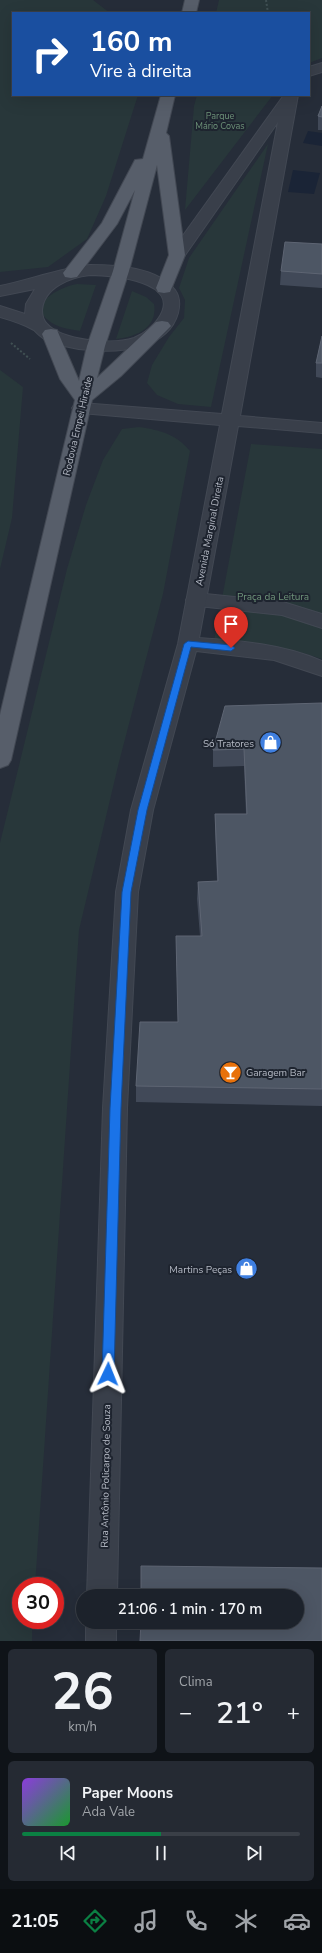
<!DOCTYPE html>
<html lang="pt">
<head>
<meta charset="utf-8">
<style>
	:root { --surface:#1c222b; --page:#252a33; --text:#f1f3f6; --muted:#a0a4a9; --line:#3a3f47; --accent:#0b8043 }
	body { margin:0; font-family:"Nunito Sans",sans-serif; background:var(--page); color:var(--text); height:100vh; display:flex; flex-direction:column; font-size:15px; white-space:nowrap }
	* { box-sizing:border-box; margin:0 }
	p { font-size:13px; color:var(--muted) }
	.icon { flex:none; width:22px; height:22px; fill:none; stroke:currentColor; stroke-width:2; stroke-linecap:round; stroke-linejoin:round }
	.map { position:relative; height:1641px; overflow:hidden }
	.side { display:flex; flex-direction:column; gap:8px; padding:8px; background:#0f1318; flex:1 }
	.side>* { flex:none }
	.guide { position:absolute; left:12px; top:12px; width:298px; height:84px; border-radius:0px; box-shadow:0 4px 16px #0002,0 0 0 1px var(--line); background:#1a4fa0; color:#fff; overflow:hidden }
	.speed { position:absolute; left:12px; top:1577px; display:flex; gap:8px; font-size:20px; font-weight:700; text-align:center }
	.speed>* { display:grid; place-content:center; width:52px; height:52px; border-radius:50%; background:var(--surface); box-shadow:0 4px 16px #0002,0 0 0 1px var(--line); line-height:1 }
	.speed .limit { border:6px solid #d22; background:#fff; color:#111 }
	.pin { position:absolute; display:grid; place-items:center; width:34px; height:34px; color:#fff; margin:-41px -17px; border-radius:50% 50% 50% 0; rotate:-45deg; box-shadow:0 0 4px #0007 }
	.pin .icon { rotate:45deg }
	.me { position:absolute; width:44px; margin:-22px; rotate:2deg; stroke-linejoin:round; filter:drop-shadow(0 0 3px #0008) }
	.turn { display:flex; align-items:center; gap:14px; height:84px; padding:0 12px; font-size:18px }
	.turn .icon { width:52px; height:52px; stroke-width:2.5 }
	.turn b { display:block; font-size:28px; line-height:34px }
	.big { font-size:30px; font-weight:600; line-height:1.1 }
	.side .card { flex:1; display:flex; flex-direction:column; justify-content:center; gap:6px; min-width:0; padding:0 14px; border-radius:6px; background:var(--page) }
	.side .dial { align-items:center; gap:0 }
	.dial b { font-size:52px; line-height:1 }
	.song { display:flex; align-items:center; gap:12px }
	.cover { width:48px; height:48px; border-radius:6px; background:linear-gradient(135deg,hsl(270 70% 55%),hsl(130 70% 35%)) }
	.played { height:4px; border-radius:2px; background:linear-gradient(90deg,var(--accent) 50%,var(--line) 50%) }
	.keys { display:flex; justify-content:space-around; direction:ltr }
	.heat { display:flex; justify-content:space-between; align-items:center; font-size:22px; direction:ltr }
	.side .tiles { flex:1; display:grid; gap:8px; grid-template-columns:1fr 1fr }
	.card:last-child { grid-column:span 2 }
	.trip { position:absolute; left:76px; top:1589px; width:228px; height:40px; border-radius:20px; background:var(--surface); box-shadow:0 4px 16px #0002,0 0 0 1px var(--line); font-weight:600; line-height:40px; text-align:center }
	.tabs { display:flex; height:64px; justify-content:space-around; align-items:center; background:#0b0e11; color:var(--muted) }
	.tabs .icon { width:28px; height:28px }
	.tabs .current { color:var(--accent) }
	.tabs b { font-size:18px; color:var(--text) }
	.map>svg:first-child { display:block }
	.green { fill:#28373a }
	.water { fill:#1a2436 }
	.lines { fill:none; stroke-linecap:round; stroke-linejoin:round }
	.pedestrian-casing { stroke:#424853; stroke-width:2 }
	.minor-casing { stroke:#424853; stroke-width:2 }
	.primary-casing { stroke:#424853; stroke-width:2 }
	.path { stroke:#405053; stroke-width:2; stroke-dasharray:2 2; stroke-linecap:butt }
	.pedestrian { fill:#393f4a; fill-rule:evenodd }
	.minor { fill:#393f4a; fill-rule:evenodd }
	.primary { fill:#575e6a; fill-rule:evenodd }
	.wall { fill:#414958 }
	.building { fill:#4d5664; stroke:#5e6573 }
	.route { fill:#1a73e8; stroke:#114b97 }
	.labels { text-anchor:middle; stroke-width:4; stroke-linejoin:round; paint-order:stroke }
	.far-park-label { font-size:9px; fill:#6e9379; stroke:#1e242f }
	.street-label { font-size:10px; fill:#b5bac5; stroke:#1e242f }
	.park-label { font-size:10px; fill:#6e9379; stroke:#1e242f }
	.poi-label { font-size:10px; fill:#b5bac5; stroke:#1e242f; text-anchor:end }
</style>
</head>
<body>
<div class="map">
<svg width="322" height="1641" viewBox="0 0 322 1641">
	<rect width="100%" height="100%" fill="#262d39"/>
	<path class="green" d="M0 0H93L110 13H13V95H138L106 196 87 239 48 267 0 272Z
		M219 0H322V58L309 63V13H216Z
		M197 95H273L185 210 194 106Z
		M268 144 211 407 178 404 157 395 147 383 152 365 169 337 184 318 185 300 179 288 189 258Z
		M77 284 96 285 80 331C69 329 57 328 48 320 26 303 63 286 77 284Z
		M132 291 146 297 154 304C158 328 136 337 116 339Z
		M0 370 23 387 12 518 0 569Z
		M139 427C160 430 176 434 190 451L163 594 119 762 79 930 35 1586H21V1620H32V1641H0V843L67 569 86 505 103 460 122 429Z
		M251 444 322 449V659C287 646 250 645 214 641Z"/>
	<path class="water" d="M308 131 322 133V146L303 143Z
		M293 170 320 173 314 194 288 192Z"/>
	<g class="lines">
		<defs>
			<path id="pedestrian" d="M196 593 283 602 322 614V628L282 615 189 605 186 600 189 595Z"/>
			<path id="minor" d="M322 63V72L309 76V67Z
				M284 95H298L240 416 322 423V433L238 426 199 638C241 641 283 644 322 661V676L274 660 196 651 153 810 138 892 127 1108 117 1596H87L103 1108 116 892 131 810 178 644 220 425 81 413 75 412 72 408 75 404 81 403 222 414 278 122 183 258 177 260 171 258 169 255Z
				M90 265C117 265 157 267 175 290 180 297 180 305 178 313 168 349 120 353 90 350 74 349 57 345 43 338 40 336 37 333 34 330 23 324 11 320 0 317V306L25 314 26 304 35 289 0 296V286C30 280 60 268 90 265ZM90 275C111 275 185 281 158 319 153 327 143 334 134 338 113 345 62 341 47 324 43 320 42 314 42 310 44 287 71 277 90 275Z
				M86 1622H116V1641H86Z"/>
			<path id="primary" d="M185 0H199L196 13H182Z
				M161 95H175L166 133 169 136 185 255 170 292 164 293 158 292 156 288 169 255 157 165 129 271 105 346 97 378 156 322 162 321 168 322 171 326 121 376 92 400 11 760 8 765 0 768V715L75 400 60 379 42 334 45 330 51 329 57 330 79 381 87 346 113 271 135 190 117 224 77 277 71 278 65 277 63 273 102 223 135 160 143 159Z"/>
		</defs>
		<use href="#pedestrian" class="pedestrian-casing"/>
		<use href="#minor" class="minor-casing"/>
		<use href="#primary" class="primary-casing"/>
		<path class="path" d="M266 0 268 13
			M11 343 30 359"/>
		<use href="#pedestrian" class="pedestrian"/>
		<use href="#minor" class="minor"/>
		<use href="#primary" class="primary"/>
	</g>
	<path class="wall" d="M322 106V130H318V116Z
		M322 244V288L280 285 281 271Z
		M322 336V378L316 377V363Z
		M322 703V1106L136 1102V1086L178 1022 176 936H200L197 899 198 882 217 881 215 831V814H246L244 766 213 767V750Z"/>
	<path class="building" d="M322 106V117L318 116Z
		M285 242 322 244V274L281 271Z
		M322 336V363H316Z
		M322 703V1089L136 1086 140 1022H178L176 936H202L198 882 218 881 215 814H247L244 749 213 750 225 706Z
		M141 1566 322 1568V1641H140L141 1622H297V1596H141Z"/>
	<path class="route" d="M188 641 231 645 235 648 231 651 191 647 147 810 131 892 121 1108 114 1374 112 1378 108 1379 104 1378 102 1374 110 1108 122 892 138 810 184 644Z"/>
	<defs>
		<symbol id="shop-disc" viewBox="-11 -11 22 22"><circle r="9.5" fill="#3f7fe0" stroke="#1e242f"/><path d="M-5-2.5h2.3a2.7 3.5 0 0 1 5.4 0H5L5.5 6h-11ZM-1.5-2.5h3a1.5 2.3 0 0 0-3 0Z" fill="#fff"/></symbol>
		<symbol id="bar-disc" viewBox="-11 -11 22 22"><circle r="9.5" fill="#e8710a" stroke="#1e242f"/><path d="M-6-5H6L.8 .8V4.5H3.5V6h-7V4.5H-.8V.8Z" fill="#fff"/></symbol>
	</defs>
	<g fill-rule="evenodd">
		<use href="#shop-disc" x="258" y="730" width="25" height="25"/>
		<use href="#bar-disc" x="218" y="1060" width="25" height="25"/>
		<use href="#shop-disc" x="234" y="1256" width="25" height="25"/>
	</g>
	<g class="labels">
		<g class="far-park-label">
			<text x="220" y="119">Parque<tspan x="220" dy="10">Mário Covas</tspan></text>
		</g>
		<g class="street-label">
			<text transform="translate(77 426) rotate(-77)" y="4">Rodovia Empei Hiraide</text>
			<text transform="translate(209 531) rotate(-79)" y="4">Avenida Marginal Direita</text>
			<text transform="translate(105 1476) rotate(-89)" y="4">Rua Antônio Policarpo de Souza</text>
		</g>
		<g class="park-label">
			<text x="273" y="600">Praça da Leitura</text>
		</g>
		<g class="poi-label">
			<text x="254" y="747">Só Tratores</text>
			<text x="246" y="1076" text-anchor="start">Garagem Bar</text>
			<text x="232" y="1273">Martins Peças</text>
		</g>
	</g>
</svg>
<div class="speed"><div class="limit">30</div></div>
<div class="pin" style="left:231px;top:648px;background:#d93025"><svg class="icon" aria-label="arrive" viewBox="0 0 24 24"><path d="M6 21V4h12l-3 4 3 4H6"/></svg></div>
<svg class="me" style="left:108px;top:1374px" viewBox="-20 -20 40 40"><path d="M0-17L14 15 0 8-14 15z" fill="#1a73e8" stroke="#fff" stroke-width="4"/></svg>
<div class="trip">21:06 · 1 min · 170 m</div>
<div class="guide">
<div class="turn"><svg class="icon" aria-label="right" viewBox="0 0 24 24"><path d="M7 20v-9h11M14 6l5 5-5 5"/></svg><div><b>160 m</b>Vire à direita</div></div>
</div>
</div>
<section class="side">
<div class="tiles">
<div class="card dial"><b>26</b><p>km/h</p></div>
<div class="card"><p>Clima</p>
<div class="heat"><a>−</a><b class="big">21°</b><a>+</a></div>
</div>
<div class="card">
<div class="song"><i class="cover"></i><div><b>Paper Moons</b><p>Ada Vale</p></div></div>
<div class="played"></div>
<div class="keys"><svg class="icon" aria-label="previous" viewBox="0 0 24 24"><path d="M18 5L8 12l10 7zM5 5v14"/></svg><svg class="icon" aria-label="pause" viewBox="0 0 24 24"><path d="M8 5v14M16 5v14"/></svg><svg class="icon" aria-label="next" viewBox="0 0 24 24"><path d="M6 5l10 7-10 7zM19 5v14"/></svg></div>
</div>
</div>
</section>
<nav class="tabs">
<b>21:05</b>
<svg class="icon current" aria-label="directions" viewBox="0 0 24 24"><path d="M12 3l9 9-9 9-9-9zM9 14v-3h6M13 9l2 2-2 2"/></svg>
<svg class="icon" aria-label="music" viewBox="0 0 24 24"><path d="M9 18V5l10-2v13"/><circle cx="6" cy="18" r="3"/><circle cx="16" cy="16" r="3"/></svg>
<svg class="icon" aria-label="phone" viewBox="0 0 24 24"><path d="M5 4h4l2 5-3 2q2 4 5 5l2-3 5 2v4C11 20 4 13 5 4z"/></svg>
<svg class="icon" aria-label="climate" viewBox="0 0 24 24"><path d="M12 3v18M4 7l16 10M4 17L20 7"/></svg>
<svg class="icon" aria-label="car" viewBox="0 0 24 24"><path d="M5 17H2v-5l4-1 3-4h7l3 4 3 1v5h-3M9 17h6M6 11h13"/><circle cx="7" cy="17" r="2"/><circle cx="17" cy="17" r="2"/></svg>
</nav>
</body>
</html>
